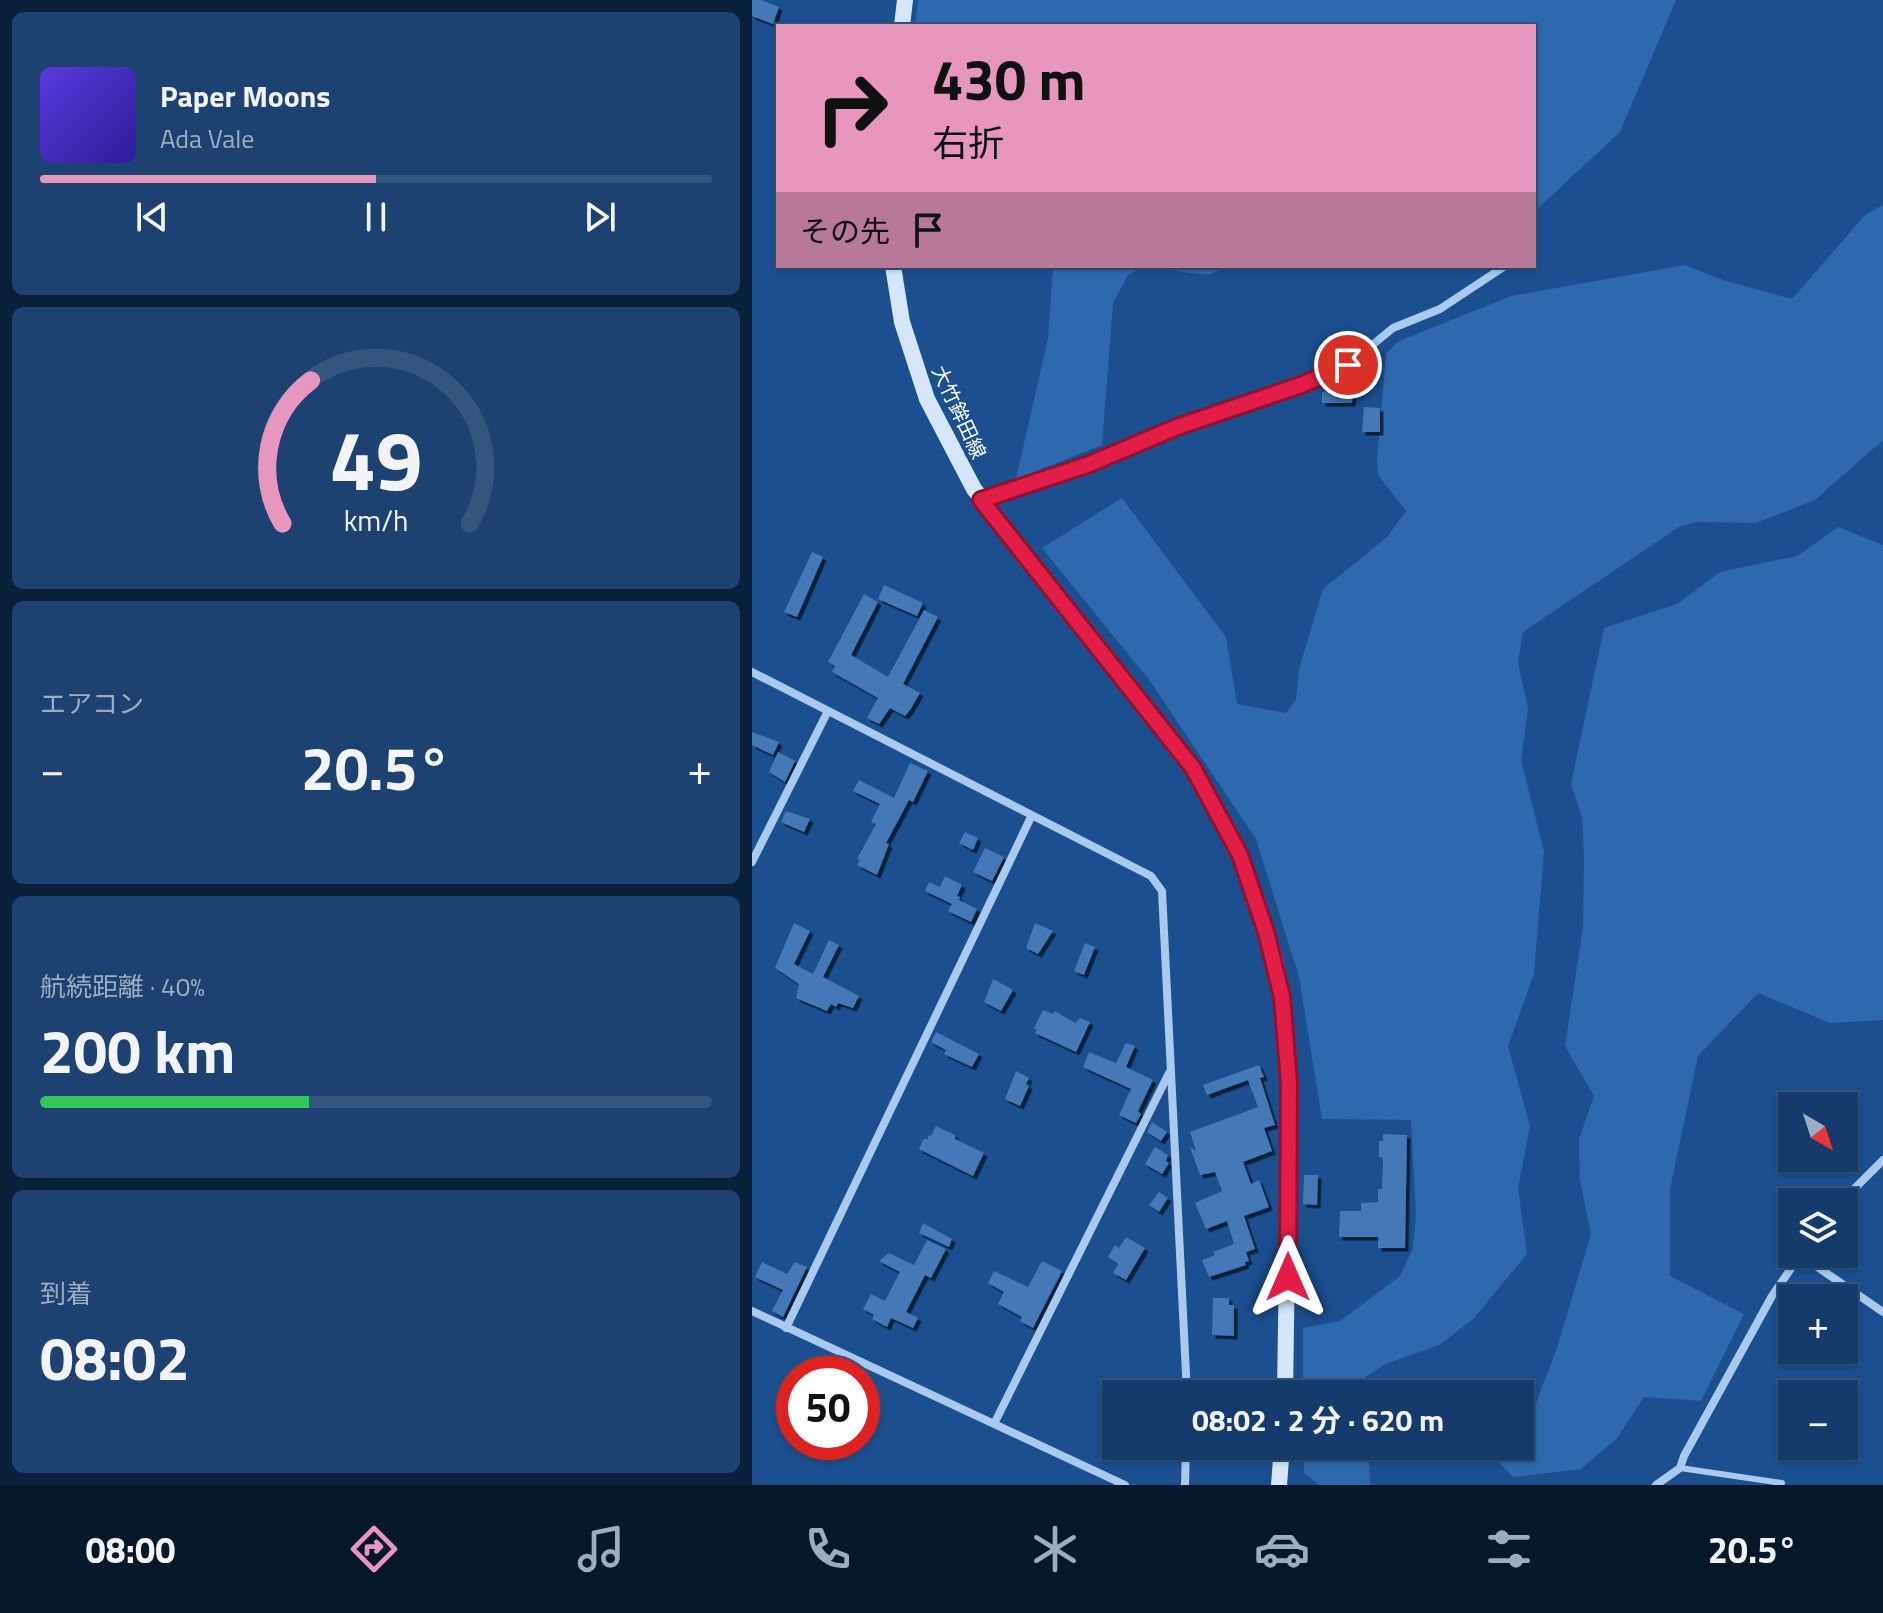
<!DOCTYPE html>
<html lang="ja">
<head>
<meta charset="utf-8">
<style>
	:root { --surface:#143b6b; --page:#1d4271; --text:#f1f3f6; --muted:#9dadc1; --line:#33557e; --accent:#e797bd }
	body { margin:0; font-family:"Titillium Web","Noto Sans JP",sans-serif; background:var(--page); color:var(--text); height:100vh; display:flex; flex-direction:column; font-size:30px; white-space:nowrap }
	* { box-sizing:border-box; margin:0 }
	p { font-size:26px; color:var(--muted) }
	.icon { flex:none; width:44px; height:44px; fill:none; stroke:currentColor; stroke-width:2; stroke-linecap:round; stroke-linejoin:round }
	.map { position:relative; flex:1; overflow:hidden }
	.sheet { display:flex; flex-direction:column; gap:12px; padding:12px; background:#0b203b; width:752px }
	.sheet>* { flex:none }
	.top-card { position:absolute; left:24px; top:24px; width:760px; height:244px; border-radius:0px; box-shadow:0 2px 6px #0004,0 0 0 2px var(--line); background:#e797bd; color:#111; overflow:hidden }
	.needle { width:52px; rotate:141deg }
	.fabs { position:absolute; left:1026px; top:1092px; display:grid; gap:16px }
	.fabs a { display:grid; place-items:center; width:80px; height:80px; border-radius:0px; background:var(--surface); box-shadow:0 2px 6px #0004,0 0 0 2px var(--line); font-size:40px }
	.speed { position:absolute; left:24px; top:1356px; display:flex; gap:16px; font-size:40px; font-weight:700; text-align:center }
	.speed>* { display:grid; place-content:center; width:104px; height:104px; border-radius:50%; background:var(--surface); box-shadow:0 2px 6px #0004,0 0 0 2px var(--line); line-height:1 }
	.speed .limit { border:12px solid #d22; background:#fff; color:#111 }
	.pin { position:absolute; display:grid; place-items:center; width:68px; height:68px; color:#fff; margin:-34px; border:4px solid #fff; border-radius:50%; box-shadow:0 2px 8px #0007 }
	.me { position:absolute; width:88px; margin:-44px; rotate:0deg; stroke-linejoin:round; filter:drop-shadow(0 0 6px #0008) }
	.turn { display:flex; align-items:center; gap:28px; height:168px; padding:0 24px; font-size:36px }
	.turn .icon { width:104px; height:104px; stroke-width:2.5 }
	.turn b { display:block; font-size:56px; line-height:68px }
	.then { display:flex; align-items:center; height:76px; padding:0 24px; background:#0003; gap:16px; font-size:30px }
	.big { font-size:60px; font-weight:700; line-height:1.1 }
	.sheet .widget { flex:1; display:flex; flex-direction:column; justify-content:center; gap:12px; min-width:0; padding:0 28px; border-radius:12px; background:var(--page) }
	.sheet .dial { align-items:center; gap:0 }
	.dial svg { height:208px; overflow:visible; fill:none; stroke:var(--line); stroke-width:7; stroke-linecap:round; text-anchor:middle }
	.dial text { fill:var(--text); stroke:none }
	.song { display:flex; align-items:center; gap:24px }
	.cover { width:96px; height:96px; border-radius:12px; background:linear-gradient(135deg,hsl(250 70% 55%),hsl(250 70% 35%)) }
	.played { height:8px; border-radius:4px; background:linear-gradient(90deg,var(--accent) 50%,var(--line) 50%) }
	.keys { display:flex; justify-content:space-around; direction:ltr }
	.heat { display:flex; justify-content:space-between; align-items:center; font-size:44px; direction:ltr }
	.charge { height:12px; border-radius:6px; background:linear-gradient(90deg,#34c759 40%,var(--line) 0) }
	.trip { position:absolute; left:350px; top:1380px; width:432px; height:80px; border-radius:0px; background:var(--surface); box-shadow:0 2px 6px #0004,0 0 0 2px var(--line); font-weight:700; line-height:80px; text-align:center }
	.tab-bar { display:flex; height:128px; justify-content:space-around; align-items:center; background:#08182b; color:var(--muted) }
	.tab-bar .icon { width:56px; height:56px }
	.tab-bar .current { color:var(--accent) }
	.tab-bar b { font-size:36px; color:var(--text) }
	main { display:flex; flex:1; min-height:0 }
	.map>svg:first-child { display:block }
	.green { fill:#2e69ad }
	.building { fill:#4478b7; filter:url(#shadow) }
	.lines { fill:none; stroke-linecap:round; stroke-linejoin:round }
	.service { stroke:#a9c9ee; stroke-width:6 }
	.minor { stroke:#a9c9ee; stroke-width:8 }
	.secondary { stroke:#d6e6fa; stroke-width:16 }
	.route-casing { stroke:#92132f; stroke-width:20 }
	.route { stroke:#e11d48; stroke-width:14 }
	.labels { text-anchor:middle; stroke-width:8; stroke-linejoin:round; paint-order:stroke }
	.street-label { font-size:20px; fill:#fff; stroke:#1b4f8f }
</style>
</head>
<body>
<main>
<section class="sheet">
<div class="widget">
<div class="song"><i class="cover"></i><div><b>Paper Moons</b><p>Ada Vale</p></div></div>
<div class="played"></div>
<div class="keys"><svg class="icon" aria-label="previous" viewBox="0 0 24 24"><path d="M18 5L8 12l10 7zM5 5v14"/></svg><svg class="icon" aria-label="pause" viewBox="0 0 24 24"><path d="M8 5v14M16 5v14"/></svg><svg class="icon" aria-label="next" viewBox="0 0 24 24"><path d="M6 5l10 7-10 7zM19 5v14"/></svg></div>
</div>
<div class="widget dial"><svg viewBox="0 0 100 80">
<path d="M14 69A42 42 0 1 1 86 69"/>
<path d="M14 69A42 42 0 0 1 25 14" stroke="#e797bd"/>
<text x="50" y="56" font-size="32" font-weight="700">49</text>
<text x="50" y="72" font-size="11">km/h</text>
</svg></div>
<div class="widget"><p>エアコン</p>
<div class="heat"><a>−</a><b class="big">20.5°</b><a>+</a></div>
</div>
<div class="widget"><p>航続距離 · 40%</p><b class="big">200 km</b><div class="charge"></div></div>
<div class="widget"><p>到着</p><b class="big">08:02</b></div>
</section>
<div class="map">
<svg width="1131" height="1485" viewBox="0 0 1131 1485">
	<defs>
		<filter id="shadow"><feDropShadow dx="3.5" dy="3.5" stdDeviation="0" flood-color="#0009"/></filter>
	</defs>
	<rect width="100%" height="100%" fill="#1b4f8f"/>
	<path class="green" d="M166 0H924L868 132 782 212V26H163Z
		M1131 205V440L1063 500 1004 523 943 522 927 527 771 632 766 662 776 709 769 760 792 852 782 974 756 1046 778 1126 766 1188 775 1254 721 1319 687 1345 634 1364 613 1377 614 1394H551V1328L588 1321 648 1276 661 1248 664 1216 659 1120 570 1119 547 977 504 839 398 681 290 548 370 498 474 637 485 704 534 713 544 700 547 669 571 589 635 537 654 511 626 475 625 459 634 354 645 342 759 296 933 265 971 280 1040 299 1113 215Z
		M301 266H477L457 275 391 267 376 275 361 303 350 445 264 479 296 338Z
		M1086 527 1131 545V1020L1078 1023 1006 993 946 1056 918 1189V1276L992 1314 949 1401 892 1397 865 1438 829 1469 761 1477 732 1446H768V1425L777 1421 805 1348 839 1234 828 1181 827 1139 842 1096 813 1046 831 927 832 856 830 817 819 784 852 628 925 604 968 572 1045 556Z
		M552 1446H616L618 1485H567L552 1473Z"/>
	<path class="building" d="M0 0H9L27 7 21 24 0 16Z
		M580 390 601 391 600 403H570V392Z
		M612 407 628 408V432H610Z
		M60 552 71 557 45 617 32 612Z
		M132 585 171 603 165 616 126 599Z
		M112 594 126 602 99 655 136 677 172 610 186 617 151 684 168 693 158 710 153 716 138 708 127 724 115 718 126 698 80 672 83 666 76 662Z
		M0 732 27 742 21 755 0 745Z
		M26 752 43 761 33 782 17 772Z
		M158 763 176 771 161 802 157 800 134 843 137 844 125 875 105 865 108 860 105 859 124 824 119 822 128 804 101 791 107 780 142 798Z
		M34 811 58 819 52 832 29 822Z
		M213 832 226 838 221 850 207 843Z
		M233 848 252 857 240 881 221 872Z
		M193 876 210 885 205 896 208 897 207 900 225 909 219 922 196 911 200 904 173 891 177 882 188 887Z
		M42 923 58 931 42 964 61 974 77 940 87 945 71 977 107 996 101 1008 86 1003 84 1007 79 1004 75 1011 44 998 47 984 23 968Z
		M283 923 301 931 286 954 274 948Z
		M333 943 343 947 332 975 322 971Z
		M241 979 261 990 249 1011 232 1002Z
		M291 1010 301 1014 303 1011 323 1023 328 1018 338 1022 324 1052 283 1033 285 1030 282 1028Z
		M184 1032 227 1054 220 1067 192 1054 194 1050 179 1042Z
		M374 1043 383 1046 374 1067 401 1080 386 1111 389 1114 384 1123 367 1115 379 1089 331 1067 337 1052 364 1063Z
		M507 1065 512 1077 508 1078 523 1125 512 1128 520 1151 491 1162 499 1184 507 1180 517 1207 492 1216 503 1249 494 1252 497 1261 493 1262 494 1265 457 1277 450 1260 463 1255 461 1252 482 1244 475 1221 454 1229 443 1203 470 1191 463 1172 448 1175 438 1147 444 1151 438 1132 506 1107 496 1080 455 1095 451 1085Z
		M264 1071 277 1078 274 1084 277 1086 268 1106 253 1099Z
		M400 1122 415 1132 409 1141 395 1132Z
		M184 1126 203 1135V1139L232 1153 221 1176 167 1149 172 1138 175 1140 177 1135 179 1136Z
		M631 1134 655 1135 653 1248H626V1237H587L588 1211H609V1203L626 1202V1189H630L631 1164 630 1157H627V1141H631Z
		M403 1147 416 1155 414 1161 417 1163 410 1174 393 1164Z
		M552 1175H566L565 1205 551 1204Z
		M407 1192 416 1198 407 1212 397 1205Z
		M171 1223 200 1239 197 1247 167 1233Z
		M374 1237 393 1248 374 1280 361 1273 366 1264 356 1257 363 1245 367 1248Z
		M175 1240 194 1249 179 1278 173 1275 154 1312 166 1318 161 1328 139 1318 135 1327 120 1319 122 1315 111 1309 119 1294 133 1301 148 1272 127 1261 137 1253 162 1265Z
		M290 1261 310 1271 281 1328 268 1321 270 1317 246 1304 252 1292 236 1283 242 1271 276 1287Z
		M10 1262 35 1274 43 1262 55 1267 31 1317 20 1311 31 1290 3 1277Z
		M461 1298H477V1305H482V1336L460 1335Z"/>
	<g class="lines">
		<path class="service" d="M928 1468 1030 1483"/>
		<path class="minor" d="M229 500 335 465 425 427 549 385 596 365 641 328 688 309 753 266
			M0 672 399 876 410 891 435 1394
			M0 862 76 711
			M1089 1202 1131 1160
			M1048 1255 1131 1312
			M0 1311 373 1485
			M34 1328 280 815
			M435 1384 502 1394
			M242 1424 417 1073
			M433 1485 434 1446
			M904 1485 928 1468 932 1456 1020 1296 1049 1254"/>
		<path class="secondary" d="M150 26 153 0
			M141 266 150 322 175 399 222 489 441 768 488 855 506 903 523 960 530 997 535 1045 537 1120 533 1394
			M527 1485 530 1446"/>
	</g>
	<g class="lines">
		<defs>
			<path id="route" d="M536 1277 537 1082 530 997 514 932 488 855 441 768 229 500 335 465 425 427 549 385 596 365"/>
		</defs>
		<use href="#route" class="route-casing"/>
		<use href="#route" class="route"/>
	</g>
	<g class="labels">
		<g class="street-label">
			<text transform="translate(207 412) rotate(65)" y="7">大竹鉾田線</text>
		</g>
	</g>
</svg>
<div class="fabs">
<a><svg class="needle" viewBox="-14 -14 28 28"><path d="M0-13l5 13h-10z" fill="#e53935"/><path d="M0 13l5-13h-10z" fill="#9dadc1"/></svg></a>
<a><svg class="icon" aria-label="layers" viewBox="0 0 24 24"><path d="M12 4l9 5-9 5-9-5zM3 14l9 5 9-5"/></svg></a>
<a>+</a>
<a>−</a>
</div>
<div class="speed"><div class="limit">50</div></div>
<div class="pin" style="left:596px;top:365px;background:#d93025"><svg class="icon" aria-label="arrive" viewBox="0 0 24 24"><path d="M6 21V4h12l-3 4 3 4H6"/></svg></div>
<svg class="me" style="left:536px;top:1277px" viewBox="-20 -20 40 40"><path d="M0-17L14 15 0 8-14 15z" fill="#e11d48" stroke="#fff" stroke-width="4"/></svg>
<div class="trip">08:02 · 2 分 · 620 m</div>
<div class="top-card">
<div class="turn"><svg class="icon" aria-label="right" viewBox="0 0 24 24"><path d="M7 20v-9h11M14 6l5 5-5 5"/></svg><div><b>430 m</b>右折</div></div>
<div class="then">その先<svg class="icon" aria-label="arrive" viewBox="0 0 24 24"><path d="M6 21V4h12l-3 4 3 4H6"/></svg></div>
</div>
</div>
</main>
<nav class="tab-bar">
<b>08:00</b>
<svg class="icon current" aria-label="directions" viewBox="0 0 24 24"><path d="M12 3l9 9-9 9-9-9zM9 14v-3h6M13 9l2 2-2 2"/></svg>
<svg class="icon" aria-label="music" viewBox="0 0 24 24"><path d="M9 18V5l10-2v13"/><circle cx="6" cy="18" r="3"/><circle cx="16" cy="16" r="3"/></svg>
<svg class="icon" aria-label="phone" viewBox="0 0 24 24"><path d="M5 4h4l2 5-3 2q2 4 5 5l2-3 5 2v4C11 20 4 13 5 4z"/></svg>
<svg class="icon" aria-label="climate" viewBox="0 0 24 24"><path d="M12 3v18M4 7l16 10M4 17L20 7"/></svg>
<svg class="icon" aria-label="car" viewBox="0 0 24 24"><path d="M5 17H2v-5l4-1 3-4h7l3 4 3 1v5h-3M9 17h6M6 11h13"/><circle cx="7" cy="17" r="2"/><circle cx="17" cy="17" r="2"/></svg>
<svg class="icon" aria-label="filters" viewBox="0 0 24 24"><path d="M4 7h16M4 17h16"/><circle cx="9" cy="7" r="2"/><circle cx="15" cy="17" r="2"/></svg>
<b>20.5°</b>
</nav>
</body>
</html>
